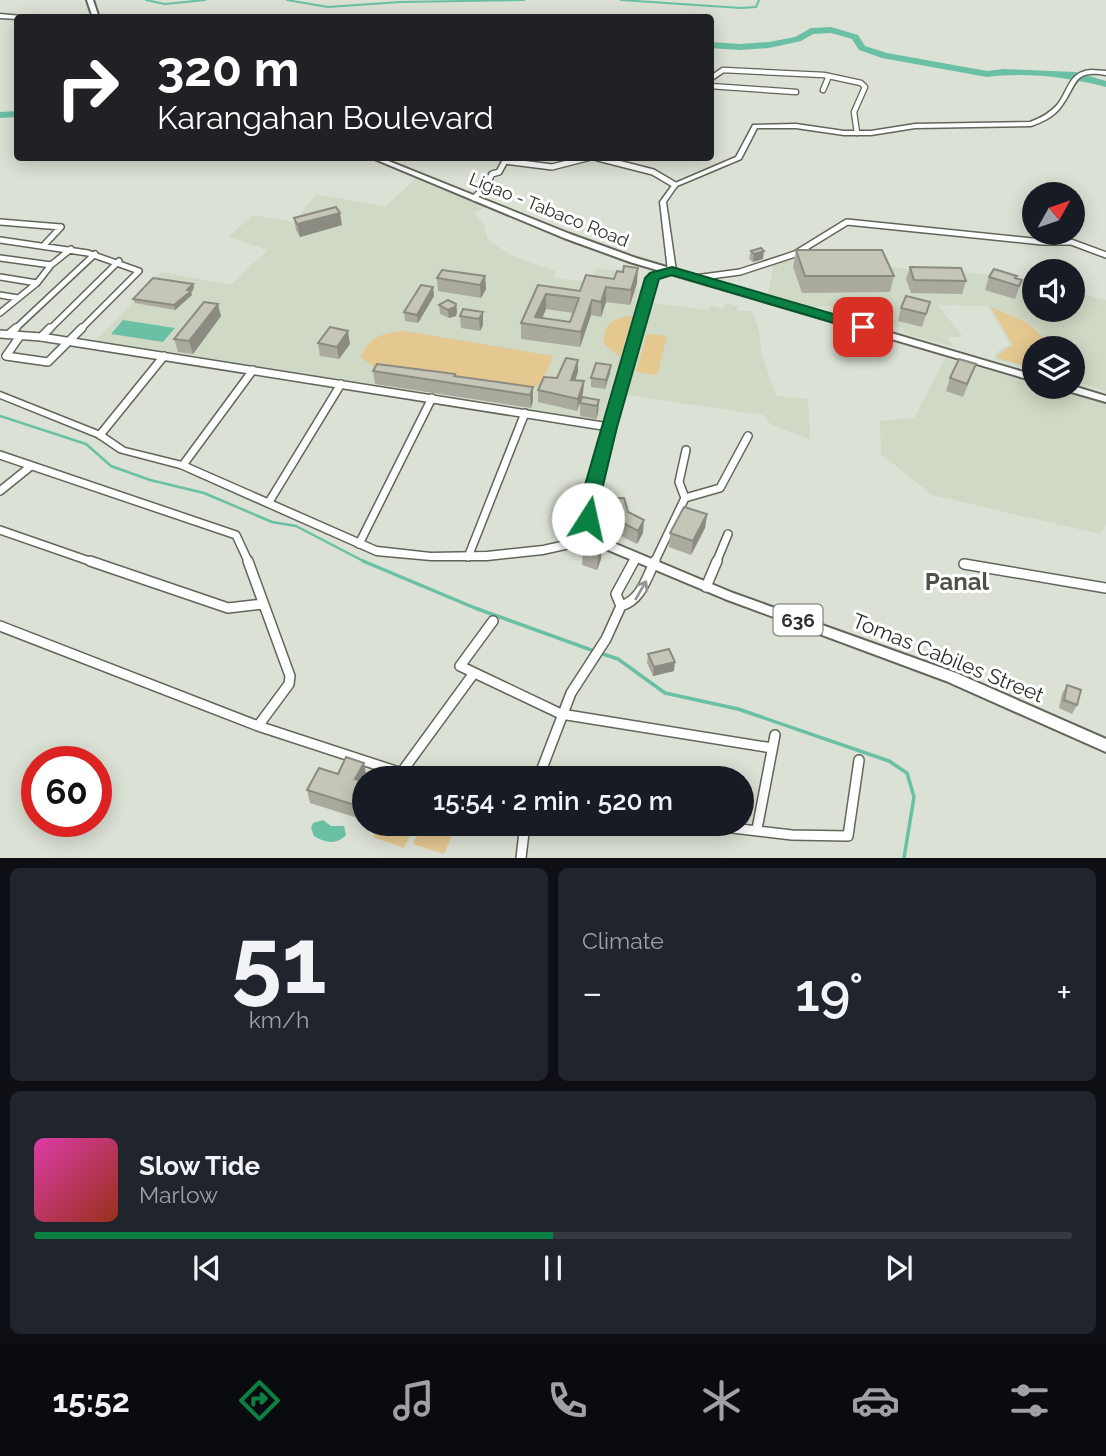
<!DOCTYPE html>
<html lang="en">
<head>
<meta charset="utf-8">
<style>
	:root { --surface:#171b24; --page:#20242c; --text:#f1f3f6; --muted:#9ea1a6; --line:#363941; --accent:#0b8043 }
	body { margin:0; font-family:Raleway,sans-serif; background:var(--page); color:var(--text); height:100vh; display:flex; flex-direction:column; font-size:26px; white-space:nowrap }
	* { box-sizing:border-box; margin:0 }
	p { font-size:23px; color:var(--muted) }
	.icon { flex:none; width:38px; height:38px; fill:none; stroke:currentColor; stroke-width:2; stroke-linecap:round; stroke-linejoin:round }
	.map { position:relative; height:858px; overflow:hidden }
	.side { display:flex; flex-direction:column; gap:10px; padding:10px; background:#0d0f14; flex:1 }
	.side>* { flex:none }
	.guide { position:absolute; left:14px; top:14px; width:700px; height:147px; border-radius:7px; box-shadow:0 4px 18px #0003; background:#202124; color:#fff; overflow:hidden }
	.needle { width:46px; rotate:50deg }
	.buttons { position:absolute; left:1022px; top:182px; display:grid; gap:14px }
	.buttons a { display:grid; place-items:center; width:63px; height:63px; border-radius:50%; background:var(--surface); box-shadow:0 4px 18px #0003; font-size:35px }
	.speed { position:absolute; left:21px; top:746px; display:flex; gap:14px; font-size:35px; font-weight:700; text-align:center }
	.speed>* { display:grid; place-content:center; width:91px; height:91px; border-radius:50%; background:var(--surface); box-shadow:0 4px 18px #0003; line-height:1 }
	.speed .limit { border:10px solid #d22; background:#fff; color:#111 }
	.pin { position:absolute; display:grid; place-items:center; width:60px; height:60px; color:#fff; margin:-30px; border-radius:14px; box-shadow:0 4px 10px #0006 }
	.me { position:absolute; width:77px; margin:-38px; rotate:10deg; stroke-linejoin:round; filter:drop-shadow(0 0 5px #0008) }
	.turn { display:flex; align-items:center; gap:24px; height:147px; padding:0 28px; font-size:32px }
	.turn .icon { width:91px; height:91px; stroke-width:2.5 }
	.turn b { display:block; font-size:49px; line-height:60px }
	.big { font-size:52px; font-weight:600; line-height:1.1 }
	.side .card { flex:1; display:flex; flex-direction:column; justify-content:center; gap:10px; min-width:0; padding:0 24px; border-radius:10px; background:var(--page) }
	.side .dial { align-items:center; gap:0 }
	.dial b { font-size:91px; line-height:1 }
	.song { display:flex; align-items:center; gap:21px }
	.cover { width:84px; height:84px; border-radius:10px; background:linear-gradient(135deg,hsl(320 70% 55%),hsl(10 70% 35%)) }
	.played { height:7px; border-radius:4px; background:linear-gradient(90deg,var(--accent) 50%,var(--line) 50%) }
	.keys { display:flex; justify-content:space-around; direction:ltr }
	.heat { display:flex; justify-content:space-between; align-items:center; font-size:38px; direction:ltr }
	.side .tiles { flex:1; display:grid; gap:10px; grid-template-columns:1fr 1fr }
	.card:last-child { grid-column:span 2 }
	.trip { position:absolute; left:352px; top:766px; width:402px; height:70px; border-radius:35px; background:var(--surface); box-shadow:0 4px 18px #0003; font-weight:600; line-height:70px; text-align:center }
	.tabs { display:flex; height:112px; justify-content:space-around; align-items:center; background:#090b0e; color:var(--muted) }
	.tabs .icon { width:49px; height:49px }
	.tabs .selected { color:var(--accent) }
	.tabs b { font-size:32px; color:var(--text) }
	.map>svg:first-child { display:block }
	.built { fill:#d0d9c5 }
	.green { fill:#e5c790 }
	.water { fill:#69c0a4 }
	.lines { fill:none; stroke-linecap:round; stroke-linejoin:round }
	.stream-far2 { stroke:#69c0a4; stroke-width:2 }
	.stream-far1 { stroke:#69c0a4; stroke-width:2.5 }
	.stream { stroke:#69c0a4; stroke-width:3.5 }
	.river { fill:#69c0a4; fill-rule:evenodd }
	.minor-far3-casing { stroke:#61665a; stroke-width:7 }
	.minor-far2-casing { stroke:#61665a; stroke-width:8 }
	.minor-far1-casing { stroke:#61665a; stroke-width:10 }
	.minor-casing { stroke:#61665a; stroke-width:12 }
	.tertiary-casing { stroke:#61665a; stroke-width:3 }
	.primary-casing { stroke:#61665a; stroke-width:4 }
	.minor-far3 { stroke:#fff; stroke-width:4.5 }
	.minor-far2 { stroke:#fff; stroke-width:5 }
	.minor-far1 { stroke:#fff; stroke-width:7 }
	.minor { stroke:#fff; stroke-width:9 }
	.tertiary { fill:#fff; fill-rule:evenodd }
	.primary { fill:#fff; fill-rule:evenodd }
	.wall { fill:#aaaa9e; fill-rule:evenodd }
	.shaded-wall { fill:#8b8b81 }
	.building { fill:#c6c6b8; stroke:#8b8b81; stroke-width:2; fill-rule:evenodd }
	.oneway { stroke:#969794 }
	.route { fill:#0b8043; stroke:#07532c; stroke-width:2 }
	.labels { text-anchor:middle; stroke-width:6; stroke-linejoin:round; paint-order:stroke }
	.far-street-label { font-size:18px; fill:#2d2f2a; stroke:#fff }
	.shield { fill:#fff; stroke:#6c6d6a; stroke-width:2 }
	.shield-label { font-size:19px; font-weight:bold; fill:#2d2f2a }
	.street-label { font-size:21px; fill:#2d2f2a; stroke:#fff }
	.quarter-label { font-size:24px; font-weight:bold; fill:#4d5247; stroke:#fff }
</style>
</head>
<body>
<div class="map">
<svg width="1106" height="858" viewBox="0 0 1106 858">
	<rect width="100%" height="100%" fill="#dbe1d4"/>
	<path class="built" d="M415 179 485 207 474 213 484 225 487 238 510 255 555 271 554 278 590 282 597 268 613 270 622 274 619 286 641 289 601 422 95 341 162 272 230 285 268 250 229 237 252 215 294 222 316 194 385 207Z
		M791 257 796 260 1008 276 1034 282V310H1073V292L1106 300V391L1073 381V348H1034V370L994 359 997 352 1010 344 988 306 902 304 938 305 963 337H947L954 347 903 333 904 328 881 323 875 304 813 307 768 294 774 263Z
		M654 303 708 310 710 305 723 309 726 303 737 306 738 311H752L759 331 762 355 776 396 808 399 810 439 771 425 763 415 627 395Z
		M945 358 1034 383V387H1046L1106 404V524L1100 534 932 495 881 454 880 421 914 418Z"/>
	<path class="green" d="M991 307 1027 323 1055 348H1034V368L998 358 1000 353 1013 345Z
		M633 316 620 357 605 345C600 325 614 317 633 316Z
		M404 331 553 356 542 383 532 388 375 368 361 357C367 338 384 332 404 331Z
		M647 334 667 336 657 375 636 372Z
		M380 824H415L404 848 373 837Z
		M422 824H457L444 854 413 844Z"/>
	<path class="water" d="M123 320 175 328 163 342 111 334Z
		M323 820 331 826H344L346 835C337 845 325 843 314 836L311 828 313 823Z"/>
	<g class="lines">
		<path class="stream-far2" d="M146 0 165 4 205 0
			M287 0 328 7 400 2 524 0
			M621 0 741 8 756 7 759 0"/>
		<path class="stream-far1" d="M0 416 86 444 111 466 150 480 204 493 272 522 296 526 367 563"/>
		<path class="stream" d="M363 561 475 608 594 651
			M600 653 618 659 665 693 738 709 889 761 907 773 914 797 904 858"/>
		<path class="river" d="M831 27 858 35 865 46 887 53 987 71 1004 69 1075 72 1106 81V87C1067 77 1027 72 987 77L882 58 859 50 852 39 831 33 813 34 801 41 769 48 740 50 710 48V42L740 44 769 42 795 37 811 28Z
			M18 111V117L0 118V112Z"/>
		<defs>
			<path id="minor-far3" d="M710 79 723 70 824 75 861 83 865 87 854 112 857 133
				M710 86 796 92
				M823 90 829 76"/>
			<path id="minor-far2" d="M598 158 653 172 675 185
				M474 198 485 187 492 174 499 172 505 161 552 167 587 158
				M0 222 61 227
				M0 240 88 253 139 271 80 330
				M45 244 61 227
				M0 258 51 265
				M0 277 37 283
				M695 278 740 272 795 254 847 222 1042 242H1071L1106 255
				M0 295 18 298
				M0 313 37 283 51 265 71 249
				M14 330 95 254
				M49 330 119 261"/>
			<path id="minor-far1" d="M0 334 41 337 609 427
				M9 334 16 328
				M20 336 6 356 48 362 82 328
				M41 337 50 328
				M100 435 164 356
				M0 455 236 535 249 563
				M183 465 253 370
				M0 491 31 466
				M685 498 720 488 748 436
				M269 502 341 384
				M0 530 95 563
				M359 544 432 398
				M468 557 525 413
				M633 563 636 558
				M654 563 685 498 679 482 686 450
				M716 563 728 534"/>
			<path id="minor" d="M90 561 228 608 263 604
				M248 561 290 676 289 684 258 726
				M964 564 1106 588
				M706 587 717 561
				M621 606 616 594 634 561
				M493 621 460 666 561 714 772 748
				M0 626 258 726 420 779
				M401 773 474 673
				M538 779 571 693 606 639 621 606C641 600 646 579 655 561
				M698 824 792 835 848 836 859 760
				M757 829 775 735
				M521 858 525 824"/>
			<path id="tertiary" d="M0 14 22 16 24 18H18V19L0 18Z
				M1091 70 1106 71V75C1071 69 1078 86 1060 108 1052 118 1042 122 1031 126L915 128 871 135H844L796 128H757L741 159 677 186 666 202 676 271 672 273 668 271 660 202 673 184 736 157 753 125 796 124 844 131H871L915 124 1030 122C1041 118 1050 113 1058 104 1069 89 1069 72 1091 70Z
				M0 392 103 433 125 448 186 463 377 547 431 553 487 552 543 546 597 534 600 535 602 538 600 541 597 542 543 554 487 560H431L376 555 180 468 119 452 97 437 0 398Z"/>
			<path id="primary" d="M87 0H93L99 18H93Z
				M372 158H381L570 234 636 258 1034 375V381L630 262 564 238Z
				M652 275 656 278 598 492C595 521 589 527 616 544L733 593 956 673 1106 739V752L946 681 725 599 608 550C578 532 583 524 586 492L648 278Z
				M1073 386 1106 396V402L1061 389 1060 387Z"/>
		</defs>
		<use href="#minor-far3" class="minor-far3-casing"/>
		<use href="#minor-far2" class="minor-far2-casing"/>
		<use href="#minor-far1" class="minor-far1-casing"/>
		<use href="#minor" class="minor-casing"/>
		<use href="#tertiary" class="tertiary-casing"/>
		<use href="#primary" class="primary-casing"/>
		<use href="#minor-far3" class="minor-far3"/>
		<use href="#minor-far2" class="minor-far2"/>
		<use href="#minor-far1" class="minor-far1"/>
		<use href="#minor" class="minor"/>
		<use href="#tertiary" class="tertiary"/>
		<use href="#primary" class="primary"/>
	</g>
	<path class="wall" d="M294 218 342 225 300 237 296 230Z
		M796 250 894 276 890 292 802 293 793 267Z
		M751 251 763 259 753 262 749 259Z
		M910 267 966 281 962 294 911 293 906 279Z
		M485 276 486 289 481 298 438 291 437 278Z
		M989 277 1016 278 1022 280 1015 299 985 290Z
		M637 283 630 305 606 302 601 317 591 315 580 347 521 339V323L538 285 580 291ZM546 309 573 313 570 322 542 318Z
		M193 284 194 288 191 292 192 295 175 310 135 303 133 299Z
		M433 287 434 296 418 323 405 321 404 312Z
		M930 302 922 327 898 321 901 308Z
		M456 304 457 312 456 316 449 318 440 314 439 305Z
		M483 312V325L480 331 461 328 460 316Z
		M221 316 193 354 178 352 174 339Z
		M318 343 350 344 339 359 320 356Z
		M578 360V372L575 380 584 381 583 393 577 411 538 402V390L557 378Z
		M373 371 455 374V376L533 387V401L531 408 375 384Z
		M610 373 605 389 591 387V378Z
		M971 377 963 397 946 391 950 378Z
		M599 400 598 413 596 419 580 416V403Z
		M608 498 628 512 643 533 637 544 613 532 607 512Z
		M707 514 705 528 691 555 669 547 670 533Z
		M602 541 601 559 597 570 582 565 583 547Z
		M648 654 674 671 653 676 647 663Z
		M1067 685 1077 705 1072 714 1059 708 1062 694Z
		M364 763 366 775 363 782H364V820L310 803 307 790 338 774Z"/>
	<path class="shaded-wall" d="M340 213 342 225 300 237 297 224Z
		M764 251 763 259 753 262 754 254Z
		M638 268 637 283 630 305 631 290Z
		M485 276 486 289 481 298 480 285Z
		M193 284 194 288 191 292 192 295 175 310 174 305Z
		M433 287 434 296 418 323 417 315Z
		M606 287V302L601 317V302Z
		M546 294V309L539 326 535 317Z
		M592 300 591 315 580 347 581 332Z
		M218 304 221 316 193 354 189 341Z
		M456 304 457 312 456 316 449 318 448 310Z
		M483 312V325L480 331 479 319Z
		M348 331 350 344 339 359 337 347Z
		M578 360V372L571 392V380Z
		M611 365 610 373 605 389 606 380Z
		M584 381 583 393 577 411 578 399Z
		M533 387V401L531 408 530 395Z
		M599 400 598 413 596 419 597 406Z
		M707 514 705 528 691 555 693 541Z
		M644 520 643 533 637 544 638 531Z
		M602 541 601 559 597 570 598 552Z
		M675 662 674 671 653 676 654 667Z
		M364 763 366 775 358 792 355 779Z"/>
	<path class="building" d="M336 207 340 213 297 224 294 218Z
		M761 248 764 251 754 254 751 251Z
		M796 250H882L894 276H805Z
		M624 266 638 268 631 290 606 287 601 302 592 300 581 332 521 323 538 285 580 291 586 275 614 279 617 271 623 272ZM546 294 579 298 570 322 535 317Z
		M910 267 961 268 966 281 914 280Z
		M994 269 1017 276 1015 278 1022 280 1019 286 989 277Z
		M442 270 485 276 480 285 437 278Z
		M153 278 193 284 187 290 191 291 174 305 133 299Z
		M421 285 433 287 417 315 404 312Z
		M906 296 930 302 926 314 901 308Z
		M448 300 456 304 455 307 448 310 439 305Z
		M204 302 218 304 189 341 174 339Z
		M463 309 483 312 479 319 460 316Z
		M330 327 348 331 337 347 318 343Z
		M566 358 578 360 571 380 584 381 578 399 538 390 544 377 557 378Z
		M959 359 976 364 967 384 950 378Z
		M596 363 611 365 606 380 591 378Z
		M377 364 455 374 454 376 533 387 530 395 373 371Z
		M582 397 599 400 597 406 580 403Z
		M608 498H624L628 512 644 520 638 531 614 518Z
		M684 507 707 514 693 541 670 533Z
		M589 536 602 541 598 552 583 547Z
		M669 649 675 662 654 667 648 654Z
		M1067 685 1081 690 1077 705 1064 700Z
		M346 757 364 763 355 779 364 782V808L307 790 319 768 338 774Z"/>
	<defs><path id="oneway-shaft" d="M-6 0H5M1.5-3L5.5 0L1.5 3" fill="none" stroke-width="1.6" stroke-linecap="round" stroke-linejoin="round" transform="scale(1.75)"/></defs>
	<use class="oneway" href="#oneway-shaft" transform="translate(641 590) rotate(-60)"/>
	<path class="route" d="M672 267 868 324 870 327 868 330H858L672 275 659 279 617 427 594 523H582L579 519 583 492 645 278 650 273Z"/>
	<g class="labels">
		<g class="far-street-label">
			<text transform="translate(549 210) rotate(22)" y="6">Ligao - Tabaco Road</text>
		</g>
		<rect class="shield" x="773.5" y="604.5" width="49" height="31" rx="5"/>
		<g class="shield-label">
			<text x="798" y="627">636</text>
		</g>
		<g class="street-label">
			<text transform="translate(948 658) rotate(22)" y="7">Tomas Cabiles Street</text>
		</g>
		<g class="quarter-label">
			<text x="957" y="590">Panal</text>
		</g>
	</g>
</svg>
<div class="buttons">
<a><svg class="needle" viewBox="-14 -14 28 28"><path d="M0-13l5 13h-10z" fill="#e53935"/><path d="M0 13l5-13h-10z" fill="#9ea1a6"/></svg></a>
<a><svg class="icon" aria-label="sound" viewBox="0 0 24 24"><path d="M4 9h4l5-4v14l-5-4H4zM17 9q2 3 0 6"/></svg></a>
<a><svg class="icon" aria-label="layers" viewBox="0 0 24 24"><path d="M12 4l9 5-9 5-9-5zM3 14l9 5 9-5"/></svg></a>
</div>
<div class="speed"><div class="limit">60</div></div>
<div class="pin" style="left:863px;top:327px;background:#d93025"><svg class="icon" aria-label="arrive" viewBox="0 0 24 24"><path d="M6 21V4h12l-3 4 3 4H6"/></svg></div>
<svg class="me" style="left:588px;top:519px" viewBox="-20 -20 40 40"><circle r="19" fill="#fff"/><path d="M0-13L10 11 0 6-10 11z" fill="#0b8043"/></svg>
<div class="trip">15:54 · 2 min · 520 m</div>
<div class="guide">
<div class="turn"><svg class="icon" aria-label="right" viewBox="0 0 24 24"><path d="M7 20v-9h11M14 6l5 5-5 5"/></svg><div><b>320 m</b>Karangahan Boulevard</div></div>
</div>
</div>
<section class="side">
<div class="tiles">
<div class="card dial"><b>51</b><p>km/h</p></div>
<div class="card"><p>Climate</p>
<div class="heat"><a>−</a><b class="big">19°</b><a>+</a></div>
</div>
<div class="card">
<div class="song"><i class="cover"></i><div><b>Slow Tide</b><p>Marlow</p></div></div>
<div class="played"></div>
<div class="keys"><svg class="icon" aria-label="previous" viewBox="0 0 24 24"><path d="M18 5L8 12l10 7zM5 5v14"/></svg><svg class="icon" aria-label="pause" viewBox="0 0 24 24"><path d="M8 5v14M16 5v14"/></svg><svg class="icon" aria-label="next" viewBox="0 0 24 24"><path d="M6 5l10 7-10 7zM19 5v14"/></svg></div>
</div>
</div>
</section>
<nav class="tabs">
<b>15:52</b>
<svg class="icon selected" aria-label="directions" viewBox="0 0 24 24"><path d="M12 3l9 9-9 9-9-9zM9 14v-3h6M13 9l2 2-2 2"/></svg>
<svg class="icon" aria-label="music" viewBox="0 0 24 24"><path d="M9 18V5l10-2v13"/><circle cx="6" cy="18" r="3"/><circle cx="16" cy="16" r="3"/></svg>
<svg class="icon" aria-label="phone" viewBox="0 0 24 24"><path d="M5 4h4l2 5-3 2q2 4 5 5l2-3 5 2v4C11 20 4 13 5 4z"/></svg>
<svg class="icon" aria-label="climate" viewBox="0 0 24 24"><path d="M12 3v18M4 7l16 10M4 17L20 7"/></svg>
<svg class="icon" aria-label="car" viewBox="0 0 24 24"><path d="M5 17H2v-5l4-1 3-4h7l3 4 3 1v5h-3M9 17h6M6 11h13"/><circle cx="7" cy="17" r="2"/><circle cx="17" cy="17" r="2"/></svg>
<svg class="icon" aria-label="filters" viewBox="0 0 24 24"><path d="M4 7h16M4 17h16"/><circle cx="9" cy="7" r="2"/><circle cx="15" cy="17" r="2"/></svg>
</nav>
</body>
</html>
